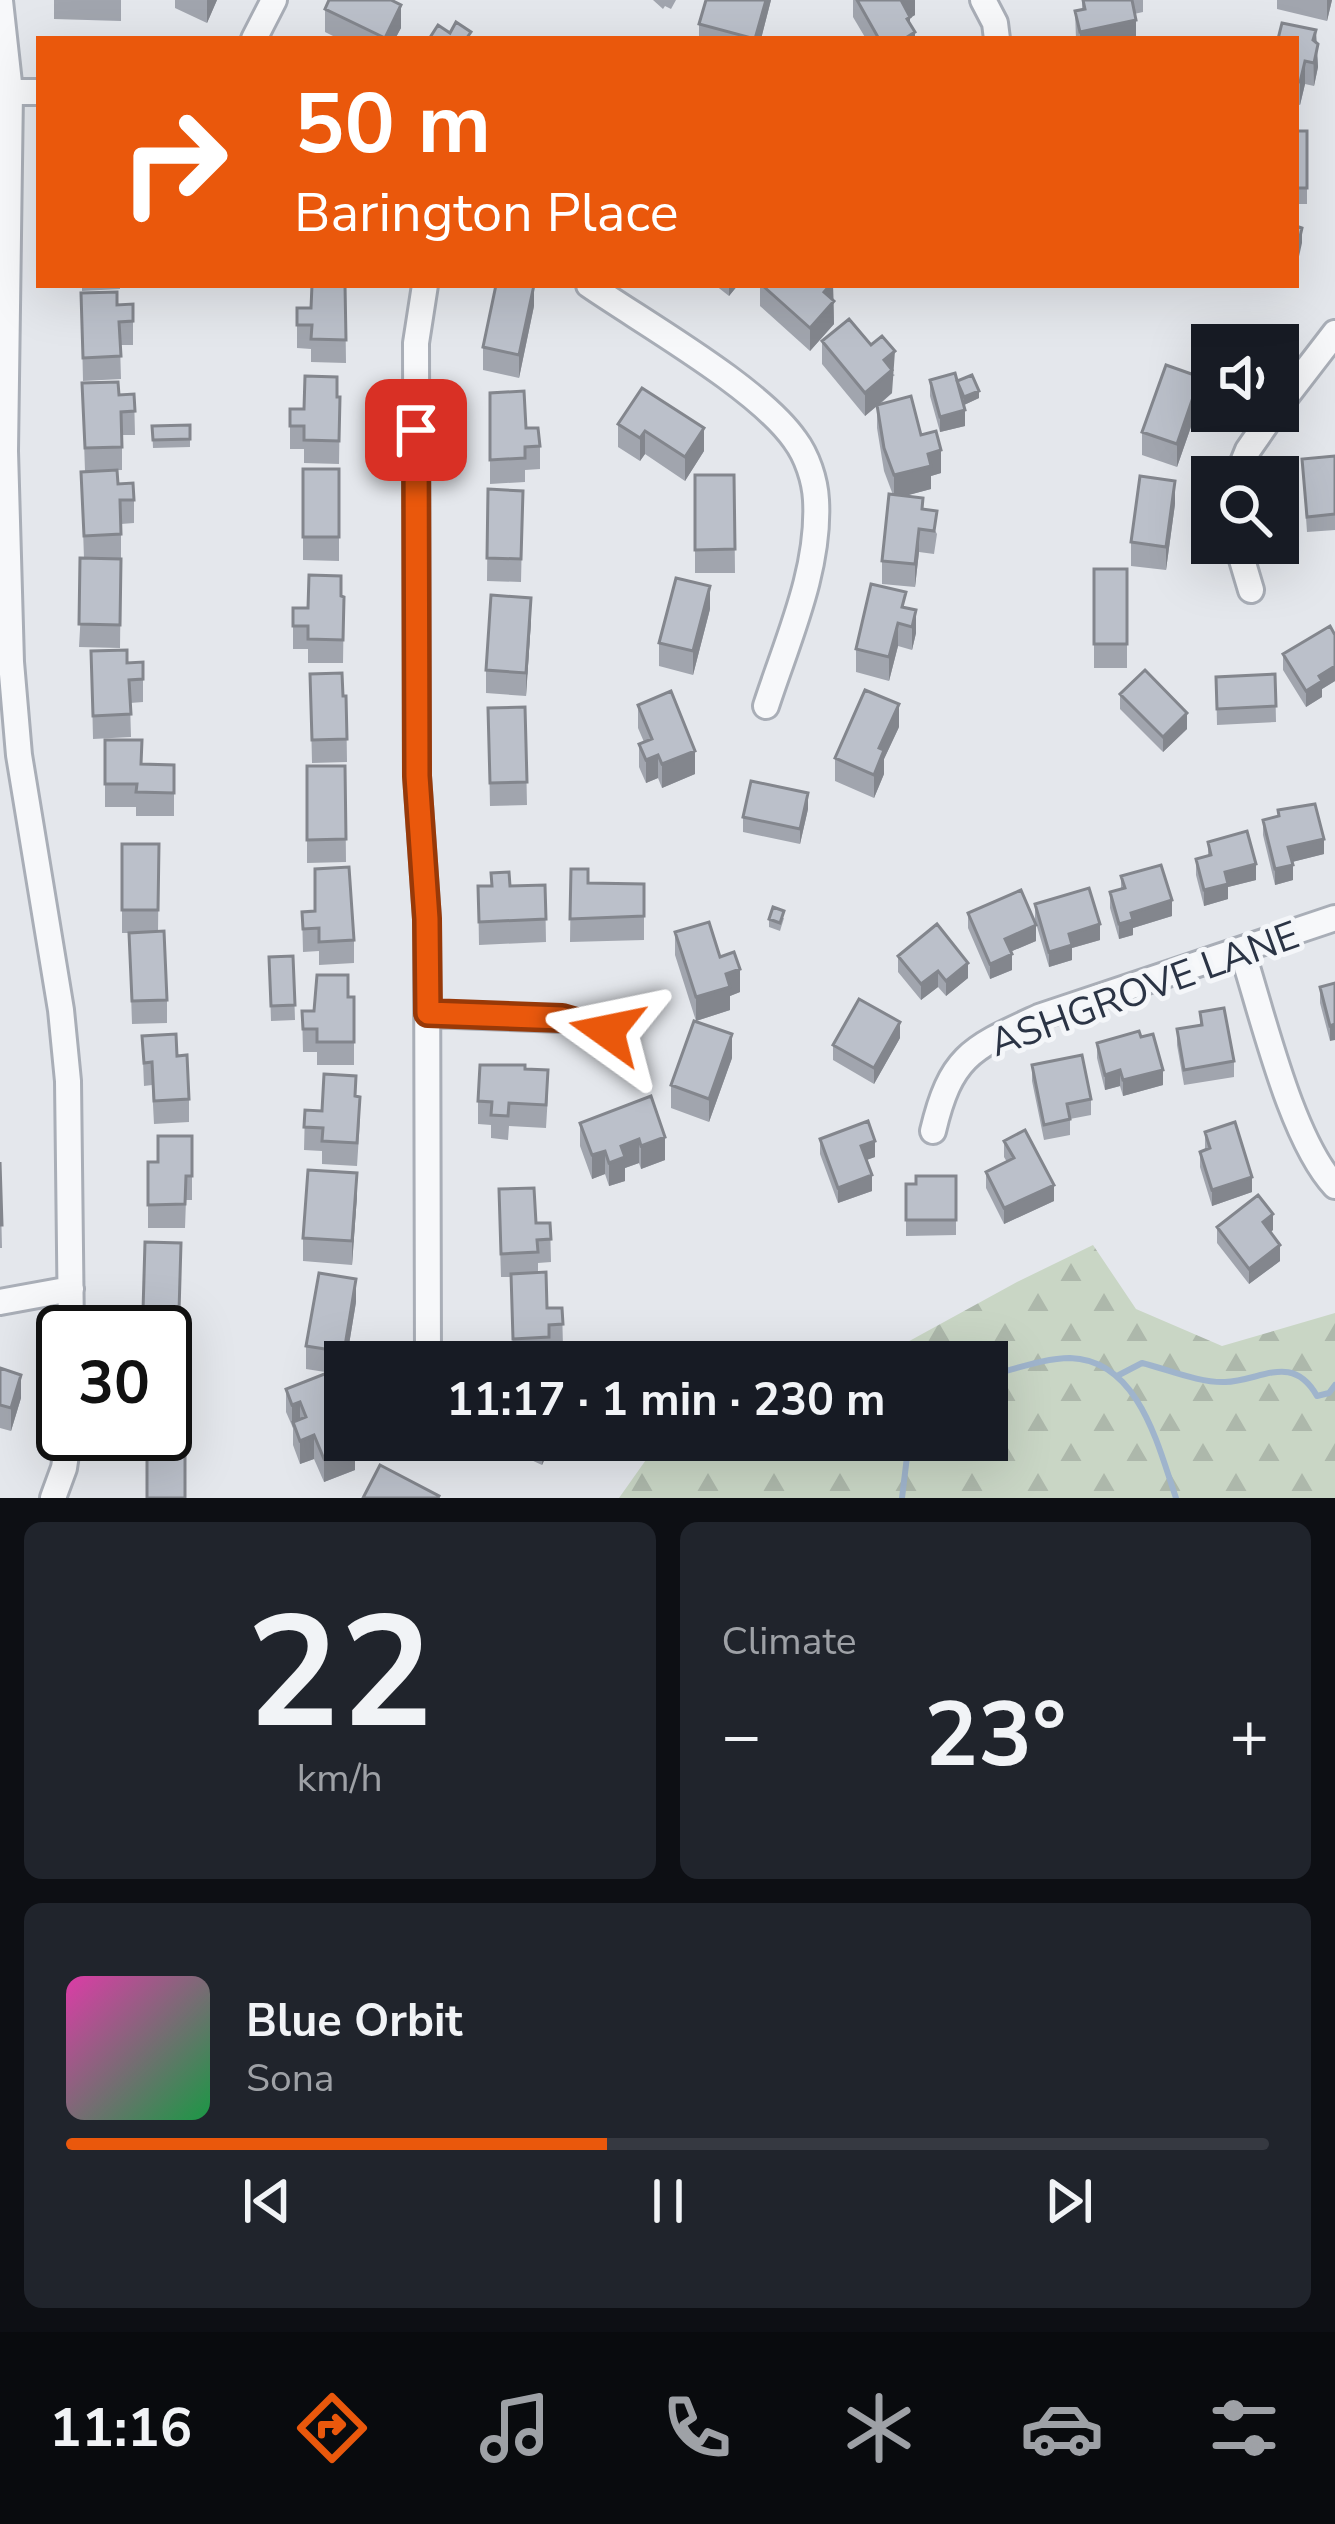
<!DOCTYPE html>
<html lang="en">
<head>
<meta charset="utf-8">
<style>
	:root { --surface:#171b24; --page:#20242c; --text:#f1f3f6; --muted:#9ea1a6; --line:#363941; --accent:#ea580c }
	body { margin:0; font-family:"Nunito Sans",sans-serif; background:var(--page); color:var(--text); height:100vh; display:flex; flex-direction:column; font-size:45px; white-space:nowrap }
	* { box-sizing:border-box; margin:0 }
	p { font-size:39px; color:var(--muted) }
	.icon { flex:none; width:66px; height:66px; fill:none; stroke:currentColor; stroke-width:2; stroke-linecap:round; stroke-linejoin:round }
	.map { position:relative; height:1498px; overflow:hidden }
	.panel { display:flex; flex-direction:column; gap:24px; padding:24px; background:#0d0f14; flex:1 }
	.panel>* { flex:none }
	.banner { position:absolute; left:36px; top:36px; width:1263px; height:252px; border-radius:0px; box-shadow:0 12px 48px #0002; background:#ea580c; color:#fff; overflow:hidden }
	.buttons { position:absolute; left:1191px; top:324px; display:grid; gap:24px }
	.buttons a { display:grid; place-items:center; width:108px; height:108px; border-radius:0px; background:var(--surface); box-shadow:0 12px 48px #0002; font-size:60px }
	.speed { position:absolute; left:36px; top:1305px; display:flex; gap:24px; font-size:60px; font-weight:700; text-align:center }
	.speed>* { display:grid; place-content:center; width:156px; height:156px; border-radius:50%; background:var(--surface); box-shadow:0 12px 48px #0002; line-height:1 }
	.speed .limit { border:6px solid #111; border-radius:18px; background:#fff; color:#111 }
	.pin { position:absolute; display:grid; place-items:center; width:102px; height:102px; color:#fff; margin:-51px; border-radius:24px; box-shadow:0 6px 18px #0006 }
	.me { position:absolute; width:132px; margin:-66px; rotate:282deg; stroke-linejoin:round; filter:drop-shadow(0 0 9px #0008) }
	.turn { display:flex; align-items:center; gap:42px; height:252px; padding:0 60px; font-size:54px }
	.turn .icon { width:156px; height:156px; stroke-width:2.5 }
	.turn b { display:block; font-size:84px; line-height:102px }
	.big { font-size:90px; font-weight:700; line-height:1.1 }
	.panel .widget { flex:1; display:flex; flex-direction:column; justify-content:center; gap:18px; min-width:0; padding:0 42px; border-radius:18px; background:var(--page) }
	.panel .dial { align-items:center; gap:0 }
	.dial b { font-size:156px; line-height:1 }
	.song { display:flex; align-items:center; gap:36px }
	.cover { width:144px; height:144px; border-radius:18px; background:linear-gradient(135deg,hsl(320 70% 55%),hsl(140 70% 35%)) }
	.played { height:12px; border-radius:6px; background:linear-gradient(90deg,var(--accent) 45%,var(--line) 45%) }
	.keys { display:flex; justify-content:space-around; direction:ltr }
	.heat { display:flex; justify-content:space-between; align-items:center; font-size:66px; direction:ltr }
	.panel .tiles { flex:1; display:grid; gap:24px; grid-template-columns:1fr 1fr }
	.widget:last-child { grid-column:span 2 }
	.trip { position:absolute; left:324px; top:1341px; width:684px; height:120px; border-radius:0px; background:var(--surface); box-shadow:0 12px 48px #0002; font-weight:700; line-height:120px; text-align:center }
	.menu { display:flex; height:192px; justify-content:space-around; align-items:center; background:#090b0e; color:var(--muted) }
	.menu .icon { width:84px; height:84px }
	.menu .selected { color:var(--accent) }
	.menu b { font-size:54px; color:var(--text) }
	.map>svg:first-child { display:block }
	.forest { fill:url(#forest-firs) }
	.lines { fill:none; stroke-linecap:round; stroke-linejoin:round }
	.stream { stroke:#9fb4cc; stroke-width:6 }
	.minor-casing { stroke:#a9aeb7; stroke-width:30 }
	.minor { stroke:#f7f8fa; stroke-width:24 }
	.wall { fill:#a1a5ae }
	.shaded-wall { fill:#83868d }
	.building { fill:#bbc0ca; stroke:#83868d; stroke-width:3 }
	.route-casing { stroke:#983908; stroke-width:30 }
	.route { stroke:#ea580c; stroke-width:21 }
	.labels { text-anchor:middle; stroke-width:10; stroke-linejoin:round; paint-order:stroke }
	.street-label { font-size:39px; fill:#2b3445; stroke:#f4f6f9 }
</style>
</head>
<body>
<div class="map">
<svg width="1335" height="1498" viewBox="0 0 1335 1498">
	<defs>
		<pattern id="forest-firs" width="22" height="20" patternUnits="userSpaceOnUse" patternTransform="scale(3)"><rect width="22" height="20" fill="#c9d6c5"/><path d="M5 1l3.5 6h-7zM16 11l3.5 6h-7z" fill="#adb8ab"/></pattern>
	</defs>
	<rect width="100%" height="100%" fill="#e4e7ec"/>
	<path class="forest" d="M1093 1245 1136 1309 1222 1346 1335 1313V1498H619L660 1440H672L698 1457 729 1440H987V1362H871L1017 1282Z"/>
	<g class="lines">
		<path class="stream" d="M987 1376C1013 1370 1044 1358 1070 1358 1139 1360 1158 1446 1176 1498
			M1117 1376 1142 1363C1167 1369 1199 1383 1225 1382 1261 1381 1292 1352 1317 1396L1329 1393 1335 1385
			M902 1498 909 1440"/>
		<defs>
			<path id="minor" d="M983 0 995 23 997 39
				M0 1 10 92 5 451 11 662 19 755 61 1010 68 1081 71 1332
				M254 39 274 0
				M10 92H39
				M425 285 416 343 417 776 427 919 428 1362
				M589 285C644 323 759 388 795 440 807 456 815 480 816 500 820 570 787 641 766 706
				M1278 407 1335 333
				M1237 477 1248 450 1275 411
				M1237 543 1251 590
				M1242 951C1263 1016 1291 1139 1335 1186
				M428 1014 562 1019 607 1031
				M933 1131C951 1055 972 1048 1039 1017L1335 918
				M0 1302 71 1289
				M53 1498 64 1468 69 1434"/>
		</defs>
		<use href="#minor" class="minor-casing"/>
		<use href="#minor" class="minor"/>
	</g>
	<path class="wall" d="M54 0H121V21L54 19Z
		M175 0H217L207 23 175 8Z
		M653 0H676L671 9 665 6 663 9Z
		M771 0 761 39H699V24Z
		M853 0H915V15L910 18V24L915 39H866L853 17Z
		M1082 0H1143V12L1134 14 1136 39H1076L1075 11 1082 10Z
		M1277 0H1332L1327 21 1277 9Z
		M325 9 401 28 395 39H339L325 32Z
		M1296 39 1316 42 1318 67 1314 86 1305 84 1300 105 1296 104Z
		M1296 131H1307V204H1296Z
		M82 285H120V289L82 291Z
		M345 285 346 363 311 362V349L297 348V308H311Z
		M715 285H738L729 296Z
		M760 285H833L834 324 810 351 760 306Z
		M81 293 117 305 133 304V345H120L121 379 83 381Z
		M534 306 519 378 483 370V347Z
		M822 341 895 375 892 377V393L879 405 921 435 941 473 931 476V489L904 496 923 509 937 534 934 554 919 552 915 587 882 584V561L893 495 884 471 877 428V406L865 416 822 364Z
		M930 380 957 381 979 398 964 405 965 426 940 432 930 396Z
		M82 383 119 395 134 394 135 435H122V470L85 471Z
		M490 393 526 428 540 446V469L525 470V482L490 484Z
		M337 397H340L339 464 304 463V449H290V426L304 409Z
		M1200 401 1177 467 1142 455V432Z
		M618 424 704 428V451L685 481 645 454 640 461 618 447Z
		M190 425V447L153 448 152 426Z
		M1335 456V530L1307 532 1302 459Z
		M303 469H339V561L303 560Z
		M81 472 118 484 134 500V523L121 524V558H105L121 559 120 648 79 647 84 558Z
		M695 475H734L735 573H695Z
		M488 489 523 491 521 582 487 581Z
		M1175 504 1166 570 1131 566V542Z
		M1094 569H1127V668H1094Z
		M341 596 344 597 343 663H308V649H293V608H308Z
		M906 608 916 633 912 650 898 646 889 681 856 672V649Z
		M710 609 693 675 659 666V643Z
		M531 621 526 696 486 693V670Z
		M1335 635V681L1322 689V697L1306 707 1283 670V654Z
		M91 651 127 663 143 662V702L130 703 131 737 93 739Z
		M310 674 343 696H346L347 762 312 763Z
		M1275 674 1276 722 1217 725 1216 677Z
		M1120 694 1187 729 1163 752 1120 709Z
		M638 705 695 774 662 788 658 778 646 783 639 767V744L644 742 638 728Z
		M525 707 527 805 490 806 488 708Z
		M899 727 884 759V774L874 798 835 781V758Z
		M105 740 142 764 174 765V816H136V807H105Z
		M307 766H345L346 862 307 863Z
		M808 809 800 844 743 832V817Z
		M1278 810 1324 854 1292 862 1293 880 1275 885 1263 835V820L1278 816Z
		M1208 842 1256 880 1228 887V899L1204 906 1196 875V859L1208 856Z
		M122 844H159L158 932 167 1000V1023L132 1024 129 933H122Z
		M571 869 588 883 644 884V940L570 942Z
		M1121 876 1172 916 1133 928V935L1119 939 1110 908V892L1121 889Z
		M545 885 546 942 479 945 478 886Z
		M1035 904 1100 940 1072 948V960L1049 967 1035 920Z
		M302 912 354 940V963L319 965V951L303 952Z
		M968 913 1036 941 1010 952 1012 970 990 979 968 928Z
		M784 918 780 931 769 927V919Z
		M675 932 720 957 740 992 730 996V1010L696 1021 675 955Z
		M293 956 295 1020 271 1021 269 957Z
		M898 956 968 978 946 996 938 987 921 1000 898 972Z
		M1335 983 1330 1041 1320 1003V987Z
		M348 997H354V1065H317V1052H303L302 1011H314Z
		M1200 1012 1234 1061V1077L1184 1085 1177 1045V1029L1200 1025Z
		M142 1036 177 1056 189 1099V1122L154 1124 152 1085 144 1086Z
		M900 1038 874 1084 833 1060V1045Z
		M1097 1043 1163 1085 1123 1096 1120 1086 1105 1090 1097 1058Z
		M732 1058 709 1122 671 1108V1085Z
		M1032 1065 1091 1099V1115L1070 1119V1135L1044 1140 1032 1081Z
		M525 1069 548 1094 546 1128 509 1126 508 1140 491 1138V1125L478 1124V1101Z
		M356 1096 360 1120 357 1166 322 1164V1151L304 1150 305 1110 322 1111Z
		M651 1096 665 1160 641 1169 639 1163 625 1168V1181L609 1186 605 1174 592 1179 580 1146V1123Z
		M1205 1132 1252 1192 1212 1206 1200 1167V1152L1205 1150Z
		M192 1136V1200H186L185 1228H148V1162H158Z
		M820 1139 875 1157 866 1160 872 1191 838 1203 820 1154Z
		M1004 1141 1054 1201 1004 1224 986 1188V1172L1007 1162 1004 1157Z
		M0 1162 2 1248H0Z
		M956 1176V1235L906 1236V1184H916Z
		M357 1196 352 1265 303 1261V1238Z
		M499 1212 536 1223H550L551 1262 538 1263V1273L547 1308H562L563 1347 549 1348V1361L513 1362 511 1277H501Z
		M1217 1227 1273 1230 1270 1232 1280 1261 1249 1284 1217 1243Z
		M145 1242 181 1243 179 1335H165V1332H143Z
		M356 1302 344 1375 306 1369V1346Z
		M165 1342H187L186 1433H165Z
		M0 1368 21 1398 11 1431 0 1428Z
		M286 1389 355 1447V1470L324 1482 314 1459 300 1464 293 1445V1428L286 1412Z
		M499 1440H554L542 1465 499 1445Z"/>
	<path class="shaded-wall" d="M207 0H217L207 23Z
		M766 0H771L761 39H755Z
		M901 0H915V15L910 18V35L915 32V39H904Z
		M1133 0 1132 21 1136 20V39H1080V32Z
		M1327 0H1332L1327 21Z
		M401 5V28L395 39H385Z
		M1316 30 1318 67 1314 86 1313 40Z
		M1305 61V84L1300 105V82Z
		M1302 228V243L1296 270V254Z
		M534 285V306L519 378V355Z
		M729 285H738L729 296Z
		M830 285H833L834 324 810 351V328L824 292Z
		M895 351 892 393 865 416V393L884 360Z
		M1200 377V401L1177 467V444Z
		M979 391V398L964 405V397Z
		M965 410V426L940 432V417Z
		M704 428V451L685 481V457Z
		M645 431V454L640 461V438Z
		M941 450V473L931 476V489L894 499V475L928 454Z
		M1175 481V504L1166 570V547Z
		M919 529V552L915 587V564Z
		M710 586V609L693 675V651Z
		M531 598V621L526 696V673Z
		M916 610V633L912 650V627Z
		M898 623V646L889 681V657Z
		M1335 666V681L1322 689V697L1306 707V691L1319 676Z
		M899 704V727L884 759V774L874 798V775L879 748Z
		M1187 713V729L1163 752V737Z
		M695 751V774L662 788V764Z
		M658 755V778L646 783V760Z
		M808 793V809L800 844V829Z
		M1324 839V854L1288 863V847Z
		M1256 864V880L1228 887V899L1204 906V890L1225 872Z
		M1293 865V880L1275 885V869Z
		M1172 900V916L1133 928V935L1119 939V924L1131 913Z
		M1100 924V940L1072 948V960L1049 967V952L1069 934Z
		M1036 925V941L1005 954V939Z
		M1012 954V970L990 979V964Z
		M968 963V978L946 996V981Z
		M740 969V992L730 996V1010L696 1021V997L726 974Z
		M938 971V987L921 1000V984Z
		M900 1022V1038L874 1084V1068Z
		M1335 1024V1040L1330 1041V1026Z
		M732 1034V1058L709 1122V1099Z
		M1120 1070V1086L1105 1090V1075Z
		M1163 1070V1085L1123 1096V1080Z
		M665 1137V1160L641 1169V1146Z
		M639 1139V1163L625 1168V1181L609 1186V1163L621 1146Z
		M875 1141V1157L861 1162V1146Z
		M605 1151V1174L592 1179V1155Z
		M357 1173V1196L352 1265V1241Z
		M872 1175V1191L838 1203V1188Z
		M1252 1177V1192L1212 1206V1190Z
		M1054 1185V1201L1004 1224V1208Z
		M1273 1214V1230L1263 1238V1222Z
		M1280 1245V1261L1249 1284V1269Z
		M356 1279V1302L344 1375V1352Z
		M21 1375V1398L11 1431V1408Z
		M300 1402V1425L293 1422 292 1428V1405Z
		M314 1435V1459L300 1464V1441Z
		M543 1440H554L542 1465V1442Z
		M355 1447V1470L324 1482V1459Z"/>
	<path class="building" d="M329 0H391L401 5 385 38 325 9Z
		M706 0H766L755 39 699 24Z
		M857 0H901L910 17 907 19 915 32 904 39H879Z
		M1083 0H1132L1136 20 1080 32 1075 11 1085 9Z
		M456 22 471 32 466 39H429L438 25 450 33Z
		M1282 23 1316 30 1313 40 1318 44 1314 63 1305 61 1300 82 1296 81V39H1278Z
		M1296 131H1307V188H1296Z
		M1296 226 1302 228 1296 254Z
		M312 285H345L346 340 311 339 312 325H297V308H311Z
		M496 285H534L519 355 483 347Z
		M762 285H830L824 292 834 301 810 328Z
		M117 292V305L133 304V321L119 322 121 356 83 358 81 293Z
		M849 319 871 345 882 336 895 351 884 360 892 370 865 393 822 341Z
		M1166 365 1200 377 1177 444 1142 432Z
		M955 373 965 410 940 417 930 380Z
		M972 375 979 391 964 397 957 381Z
		M305 376 337 377V397H340L339 441 304 440V426H290V409H304Z
		M118 382 119 395 134 394 135 411 121 412 122 447 85 448 82 383Z
		M642 388 704 428 685 457 645 431 640 438 618 424Z
		M524 391 526 428H538L540 446 525 447V458L490 460V393Z
		M911 396 921 435 936 431 941 450 928 454 931 466 894 475 884 448 877 405Z
		M190 425V439L153 440 152 426Z
		M1335 456V514L1307 517 1302 459Z
		M303 469H339V537H303Z
		M117 470 118 484 133 483 134 500H120L121 534 84 536 81 472Z
		M695 475H734L735 549 695 550Z
		M1140 476 1175 481 1166 547 1131 542Z
		M488 489 523 491 521 559 487 558Z
		M889 494 923 498 922 509 937 511 934 531 919 529 915 564 882 561Z
		M80 558 121 559 120 625 79 624Z
		M1094 569H1127V644H1094Z
		M309 575 341 576V596L344 597 343 640 308 639V626H293V608H308Z
		M676 578 710 586 693 651 659 643Z
		M871 584 906 592 902 607 916 610 912 627 898 623 889 657 856 649Z
		M491 595 531 598 526 673 486 670Z
		M1330 626 1335 635V666L1319 676 1322 681 1306 691 1283 654Z
		M127 650V663L143 662V679L129 680 131 714 93 716 91 651Z
		M1145 670 1187 713 1163 737 1120 694Z
		M342 673 343 696H346L347 739 312 740 310 674Z
		M1275 674 1276 706 1217 709 1216 677Z
		M865 690 899 704 879 748 884 750 874 775 835 758Z
		M671 691 695 751 662 764 658 755 646 760 639 744 652 739 638 705Z
		M525 707 527 782 490 783 488 708Z
		M105 740H142L141 764 174 765V793L136 792 137 784H105Z
		M307 766H345L346 839 307 840Z
		M751 781 808 793 800 829 743 817Z
		M1315 804 1324 839 1288 847 1293 865 1275 869 1263 820 1279 816 1278 810Z
		M1247 831 1256 864 1225 872 1228 884 1204 890 1196 859 1211 855 1208 842Z
		M122 844H159L158 910H122Z
		M1161 865 1172 900 1131 913 1133 920 1119 924 1110 892 1125 888 1121 876Z
		M349 867 354 940 319 942V928L303 929 302 912 315 911V869Z
		M571 869H588V883L644 884V916L570 919Z
		M509 872 510 886 545 885 546 919 479 922 478 886H492L491 873Z
		M1089 888 1100 924 1069 934 1072 945 1049 952 1035 904Z
		M1021 890 1036 925 1005 939 1012 954 990 964 968 913Z
		M773 907 784 911 780 923 769 919Z
		M709 922 720 957 734 952 740 969 726 974 730 987 696 997 675 932Z
		M937 924 968 963 946 981 938 971 921 984 898 956Z
		M164 931 167 1000 132 1001 129 933Z
		M293 956 295 1005 271 1006 269 957Z
		M317 975H348V997H354V1042H317V1029H303L302 1011H314Z
		M1335 983V1024L1330 1026 1320 987Z
		M859 999 900 1022 874 1068 833 1045Z
		M1224 1008 1234 1061 1184 1070 1177 1029 1202 1025 1200 1012Z
		M694 1021 732 1034 709 1099 671 1085Z
		M1139 1031 1141 1037 1153 1034 1163 1070 1123 1080 1120 1070 1105 1075 1097 1043Z
		M176 1034 177 1056 187 1055 189 1099 154 1101 152 1062 144 1063 142 1036Z
		M1082 1055 1091 1099 1067 1104 1070 1119 1044 1125 1032 1065Z
		M480 1065H525V1069L548 1070 546 1105 509 1103 508 1116 491 1115 492 1102 478 1101Z
		M324 1074 356 1076 355 1096 360 1097 357 1143 322 1141 323 1128 304 1127 305 1110 322 1111Z
		M651 1096 665 1137 641 1146 639 1139 621 1146 625 1157 609 1163 605 1151 592 1155 580 1123Z
		M868 1121 875 1141 861 1146 872 1175 838 1188 820 1139Z
		M1235 1122 1252 1177 1212 1190 1200 1152 1210 1148 1205 1132Z
		M1025 1130 1054 1185 1004 1208 986 1172 1014 1158 1004 1141Z
		M158 1136H192V1176H186L185 1204 148 1205V1162H158Z
		M0 1162 2 1225H0Z
		M308 1170 357 1173 352 1241 303 1238Z
		M916 1176H956V1220H906V1184H916Z
		M534 1188 536 1223H550L551 1239 537 1240 538 1252 501 1254 499 1189Z
		M1258 1195 1273 1214 1263 1222 1280 1245 1249 1269 1217 1227Z
		M145 1242 181 1243 179 1312 143 1311Z
		M546 1272 547 1308H562L563 1324 549 1325V1337L513 1339 511 1274Z
		M319 1273 356 1279 344 1352 306 1346Z
		M165 1342H187L186 1410H165Z
		M0 1368 21 1375 11 1408 0 1405Z
		M327 1373 345 1421V1440H352L355 1447 324 1459 314 1435 300 1441 293 1422 306 1417 300 1402 292 1405 286 1389Z
		M147 1437H185V1498H147Z
		M380 1465 439 1496 438 1498H363Z"/>
	<g class="lines">
		<defs>
			<path id="route" d="M416 430 417 776 427 919 428 1013 562 1018 607 1031"/>
		</defs>
		<use href="#route" class="route-casing"/>
		<use href="#route" class="route"/>
	</g>
	<g class="labels">
		<g class="street-label">
			<text transform="translate(1144 988) rotate(-20)" y="14">ASHGROVE LANE</text>
		</g>
	</g>
</svg>
<div class="buttons">
<a><svg class="icon" aria-label="sound" viewBox="0 0 24 24"><path d="M4 9h4l5-4v14l-5-4H4zM17 9q2 3 0 6"/></svg></a>
<a><svg class="icon" aria-label="search" viewBox="0 0 24 24"><circle cx="10" cy="10" r="6"/><path d="M15 15l6 6"/></svg></a>
</div>
<div class="speed"><div class="limit">30</div></div>
<div class="pin" style="left:416px;top:430px;background:#d93025"><svg class="icon" aria-label="arrive" viewBox="0 0 24 24"><path d="M6 21V4h12l-3 4 3 4H6"/></svg></div>
<svg class="me" style="left:607px;top:1031px" viewBox="-20 -20 40 40"><path d="M0-17L14 15 0 8-14 15z" fill="#ea580c" stroke="#fff" stroke-width="4"/></svg>
<div class="trip">11:17 · 1 min · 230 m</div>
<div class="banner">
<div class="turn"><svg class="icon" aria-label="right" viewBox="0 0 24 24"><path d="M7 20v-9h11M14 6l5 5-5 5"/></svg><div><b>50 m</b>Barington Place</div></div>
</div>
</div>
<section class="panel">
<div class="tiles">
<div class="widget dial"><b>22</b><p>km/h</p></div>
<div class="widget"><p>Climate</p>
<div class="heat"><a>−</a><b class="big">23°</b><a>+</a></div>
</div>
<div class="widget">
<div class="song"><i class="cover"></i><div><b>Blue Orbit</b><p>Sona</p></div></div>
<div class="played"></div>
<div class="keys"><svg class="icon" aria-label="previous" viewBox="0 0 24 24"><path d="M18 5L8 12l10 7zM5 5v14"/></svg><svg class="icon" aria-label="pause" viewBox="0 0 24 24"><path d="M8 5v14M16 5v14"/></svg><svg class="icon" aria-label="next" viewBox="0 0 24 24"><path d="M6 5l10 7-10 7zM19 5v14"/></svg></div>
</div>
</div>
</section>
<nav class="menu">
<b>11:16</b>
<svg class="icon selected" aria-label="directions" viewBox="0 0 24 24"><path d="M12 3l9 9-9 9-9-9zM9 14v-3h6M13 9l2 2-2 2"/></svg>
<svg class="icon" aria-label="music" viewBox="0 0 24 24"><path d="M9 18V5l10-2v13"/><circle cx="6" cy="18" r="3"/><circle cx="16" cy="16" r="3"/></svg>
<svg class="icon" aria-label="phone" viewBox="0 0 24 24"><path d="M5 4h4l2 5-3 2q2 4 5 5l2-3 5 2v4C11 20 4 13 5 4z"/></svg>
<svg class="icon" aria-label="climate" viewBox="0 0 24 24"><path d="M12 3v18M4 7l16 10M4 17L20 7"/></svg>
<svg class="icon" aria-label="car" viewBox="0 0 24 24"><path d="M5 17H2v-5l4-1 3-4h7l3 4 3 1v5h-3M9 17h6M6 11h13"/><circle cx="7" cy="17" r="2"/><circle cx="17" cy="17" r="2"/></svg>
<svg class="icon" aria-label="filters" viewBox="0 0 24 24"><path d="M4 7h16M4 17h16"/><circle cx="9" cy="7" r="2"/><circle cx="15" cy="17" r="2"/></svg>
</nav>
</body>
</html>
